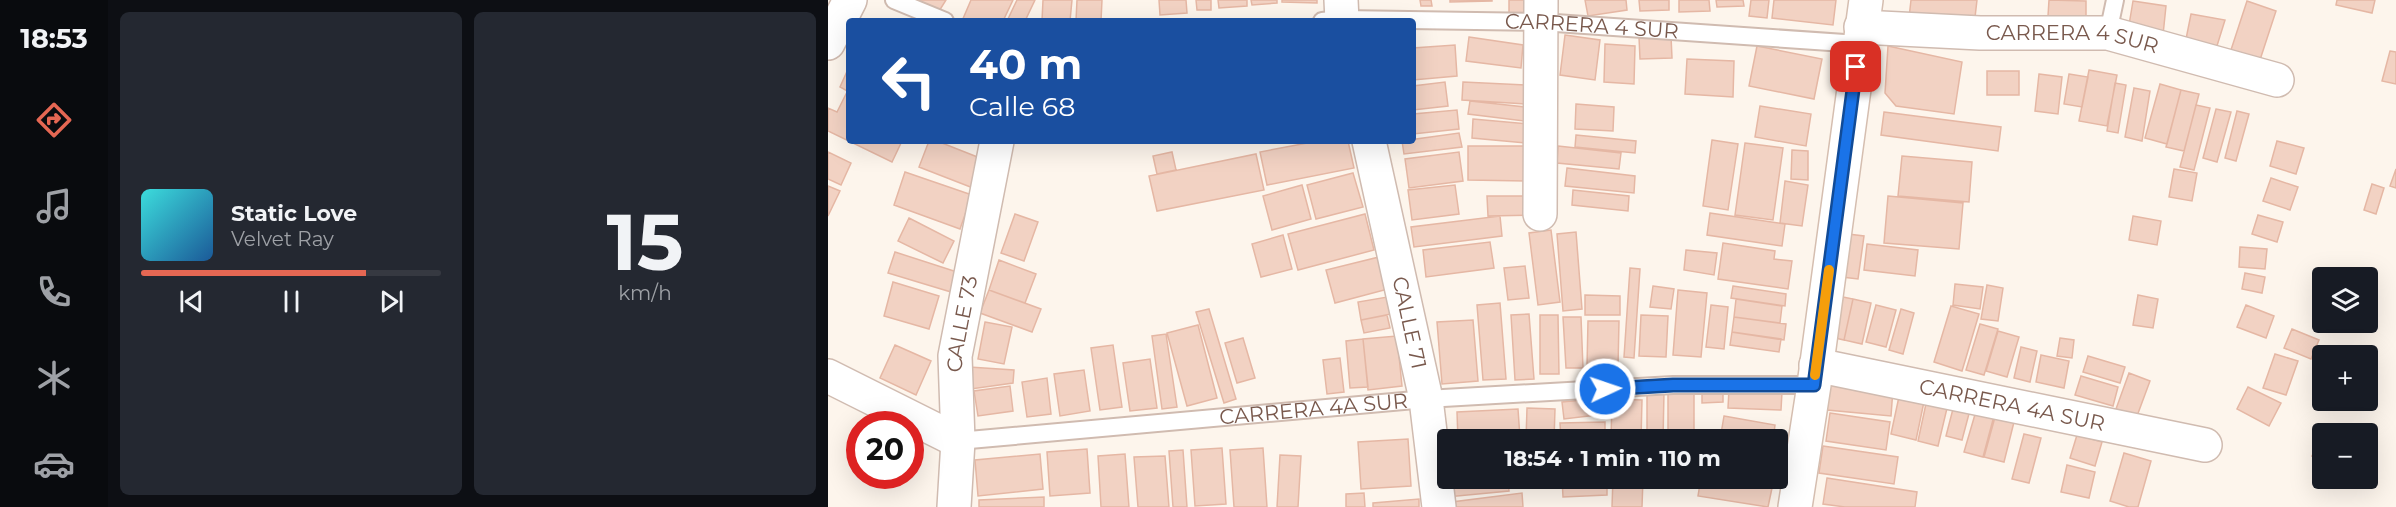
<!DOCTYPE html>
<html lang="en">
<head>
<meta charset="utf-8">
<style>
	:root { --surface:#171b24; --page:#242831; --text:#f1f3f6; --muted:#9ea1a6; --line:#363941; --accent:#e56753 }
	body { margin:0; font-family:Montserrat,sans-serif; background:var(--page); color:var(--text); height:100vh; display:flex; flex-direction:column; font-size:22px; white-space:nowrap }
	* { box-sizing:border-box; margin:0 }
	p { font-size:20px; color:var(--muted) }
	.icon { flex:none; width:33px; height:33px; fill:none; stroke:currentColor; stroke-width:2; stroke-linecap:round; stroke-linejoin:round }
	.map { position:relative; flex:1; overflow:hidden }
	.details { display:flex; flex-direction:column; gap:12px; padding:12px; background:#0d0f14; width:720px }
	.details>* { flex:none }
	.guide { position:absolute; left:18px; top:18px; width:570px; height:126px; border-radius:6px; box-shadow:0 6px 24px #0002; background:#1a4fa0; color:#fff; overflow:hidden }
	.tools { position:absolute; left:1484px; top:267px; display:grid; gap:12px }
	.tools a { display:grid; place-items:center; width:66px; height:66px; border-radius:6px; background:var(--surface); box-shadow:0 6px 24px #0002; font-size:30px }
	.speed { position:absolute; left:18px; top:411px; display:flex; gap:12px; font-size:30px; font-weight:700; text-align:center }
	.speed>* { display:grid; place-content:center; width:78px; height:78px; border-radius:50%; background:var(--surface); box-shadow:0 6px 24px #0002; line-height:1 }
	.speed .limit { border:9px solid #d22; background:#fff; color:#111 }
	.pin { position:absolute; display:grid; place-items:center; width:51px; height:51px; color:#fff; margin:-26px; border-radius:12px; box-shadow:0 3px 9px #0006 }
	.me { position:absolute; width:66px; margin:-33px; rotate:87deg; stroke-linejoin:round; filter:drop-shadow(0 0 4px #0008) }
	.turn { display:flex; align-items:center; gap:21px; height:126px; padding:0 24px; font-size:27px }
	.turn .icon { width:78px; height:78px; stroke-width:2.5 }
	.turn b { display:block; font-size:42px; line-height:51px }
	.details .tile { flex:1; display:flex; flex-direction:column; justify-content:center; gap:9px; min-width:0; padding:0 21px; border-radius:9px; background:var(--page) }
	.details .dial { align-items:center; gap:0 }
	.dial b { font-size:78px; line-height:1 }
	.song { display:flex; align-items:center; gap:18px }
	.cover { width:72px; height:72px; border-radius:9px; background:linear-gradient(135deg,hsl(180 70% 55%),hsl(210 70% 35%)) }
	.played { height:6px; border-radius:3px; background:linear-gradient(90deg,var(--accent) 75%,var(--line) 75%) }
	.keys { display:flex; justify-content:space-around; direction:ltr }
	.details .tiles { flex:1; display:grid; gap:12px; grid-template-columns:repeat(2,1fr) }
	.trip { position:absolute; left:609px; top:429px; width:351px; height:60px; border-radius:6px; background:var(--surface); box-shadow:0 6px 24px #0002; font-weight:700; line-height:60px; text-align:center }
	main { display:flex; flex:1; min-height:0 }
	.tabs { display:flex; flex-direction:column; width:108px; justify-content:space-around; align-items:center; background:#090b0e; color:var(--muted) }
	.tabs .icon { width:42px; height:42px }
	.tabs .on { color:var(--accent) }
	.tabs b { font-size:27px; color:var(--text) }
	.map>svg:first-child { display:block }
	.building { fill:#f2d2c3; stroke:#e5b7a4; stroke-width:1.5 }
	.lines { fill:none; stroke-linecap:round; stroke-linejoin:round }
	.lane-casing { stroke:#d0bbb0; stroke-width:20 }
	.street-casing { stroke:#d0bbb0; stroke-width:36 }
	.secondary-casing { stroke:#d5beb0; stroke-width:36 }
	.lane { stroke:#fff; stroke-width:16 }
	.street { stroke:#fff; stroke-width:33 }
	.secondary { stroke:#fff; stroke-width:33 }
	.route-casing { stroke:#114b97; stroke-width:15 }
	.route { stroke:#1a73e8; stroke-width:10 }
	.slow { stroke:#f59e0b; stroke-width:10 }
	.labels { text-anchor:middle; stroke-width:6; stroke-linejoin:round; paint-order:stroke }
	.street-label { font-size:21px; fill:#79594d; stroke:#fff9f3 }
</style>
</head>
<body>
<main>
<nav class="tabs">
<b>18:53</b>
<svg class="icon on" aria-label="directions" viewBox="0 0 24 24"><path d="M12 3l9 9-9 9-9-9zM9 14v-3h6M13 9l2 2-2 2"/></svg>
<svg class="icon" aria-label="music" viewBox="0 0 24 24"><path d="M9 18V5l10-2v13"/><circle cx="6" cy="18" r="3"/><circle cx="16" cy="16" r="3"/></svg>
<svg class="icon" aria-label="phone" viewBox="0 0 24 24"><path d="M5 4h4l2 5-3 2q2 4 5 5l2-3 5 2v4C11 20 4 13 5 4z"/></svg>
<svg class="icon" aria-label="climate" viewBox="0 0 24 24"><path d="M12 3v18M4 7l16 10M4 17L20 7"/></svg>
<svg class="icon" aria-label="car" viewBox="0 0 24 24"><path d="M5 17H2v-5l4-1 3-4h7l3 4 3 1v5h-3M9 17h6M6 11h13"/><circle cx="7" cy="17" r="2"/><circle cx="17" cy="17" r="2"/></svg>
</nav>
<section class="details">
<div class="tiles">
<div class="tile">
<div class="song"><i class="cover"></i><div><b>Static Love</b><p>Velvet Ray</p></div></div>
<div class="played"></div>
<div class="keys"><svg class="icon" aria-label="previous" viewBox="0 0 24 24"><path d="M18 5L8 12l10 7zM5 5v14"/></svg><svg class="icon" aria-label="pause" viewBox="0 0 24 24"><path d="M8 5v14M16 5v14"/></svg><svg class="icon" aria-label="next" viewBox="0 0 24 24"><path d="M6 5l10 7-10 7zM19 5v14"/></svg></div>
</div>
<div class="tile dial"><b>15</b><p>km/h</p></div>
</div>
</section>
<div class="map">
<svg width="1568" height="507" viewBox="0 0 1568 507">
	<rect width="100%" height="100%" fill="#fdf5ec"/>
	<path class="building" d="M89 0H118L108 16 87 4Z
		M143 0H185L175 21H134Z
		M189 0H207L197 21H179Z
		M215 0H244L242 21H214Z
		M249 0H274L273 21H248Z
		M331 0H358L359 13 332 15Z
		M368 0H383V10H369Z
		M390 0H419V6L391 8Z
		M423 0H449V3L424 5Z
		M454 0H489V3L454 2Z
		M592 0H603L604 6H593Z
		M622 0H664V1L622 2Z
		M681 0H702V15L681 14Z
		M757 0H798L799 10 760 16Z
		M811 0H841V10L812 11Z
		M851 0H881L882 11 851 12Z
		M888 0H915L916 6 889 7Z
		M923 0H941L939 18 921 16Z
		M946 0H1008L1005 25 944 18Z
		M1083 0H1149L1146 26 1081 18Z
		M1221 0 1258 1V18L1220 16Z
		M1509 0H1547L1544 13 1508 5Z
		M1305 1 1338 6 1335 35 1300 31Z
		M1419 1 1448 11 1429 69 1400 59Z
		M1363 14 1397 20 1388 49 1358 39Z
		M737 35 772 40 767 80 732 75Z
		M843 36 844 58 812 59 811 37Z
		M641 37 695 45 693 68 638 61Z
		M777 44 807 46 806 84 776 82Z
		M627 45 629 76 585 80V48Z
		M929 46 994 59 986 99 921 86Z
		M1060 46 1134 62 1126 114 1068 106 1057 93Z
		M1562 51 1568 52V84L1554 81Z
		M859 59 906 61 905 97 857 94Z
		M21 67V92L12 87Z
		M1261 70 1289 75 1279 126 1251 121Z
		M1159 71H1191V95H1159Z
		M1211 74 1234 77 1230 114 1207 111Z
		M1241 74 1260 77 1254 107 1236 104Z
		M617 82 620 106 585 110V86Z
		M635 82 699 85V104L634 100Z
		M1287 83 1298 85 1290 133 1279 131Z
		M1332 84 1353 90 1339 144 1317 138Z
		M1306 88 1322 91 1314 141 1297 137Z
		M1353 90 1371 94 1356 151 1338 147Z
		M18 94 21 96V141H74L64 162 0 131V108L9 112Z
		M642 101 697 107 696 121 640 114Z
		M748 104 786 107 785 131 747 129Z
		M1368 105 1382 108 1366 170 1352 167Z
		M932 106 983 114 978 146 927 137Z
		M1388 109 1403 112 1389 162 1375 158Z
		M629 110 631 129 585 134V114Z
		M1409 111 1421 114 1408 161 1397 158Z
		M1056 112 1173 127 1170 151 1053 135Z
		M645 119 700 124 698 143 644 138Z
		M631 133 634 147 576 154 574 141Z
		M748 135 808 141 807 153 747 147Z
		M884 140 910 144 900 210 875 206Z
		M101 141H109L157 160 145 188 91 167Z
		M490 141H520L526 168 439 185 432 152Z
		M1449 141 1476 148 1468 174 1442 166Z
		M917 143 955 148 945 220 907 215Z
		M640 146H700L701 181 640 180Z
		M730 146 793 153 791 169 729 163Z
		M964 150 980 151V180L963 179Z
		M0 152 23 163 13 185 0 179Z
		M344 152 348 170 329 174 325 156Z
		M631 152 635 181 581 188 577 159Z
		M428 154 436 190 329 211 321 176Z
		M1074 156 1144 162 1141 202 1070 196Z
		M739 168 807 176 806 193 737 186Z
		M1346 169 1369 173 1364 201 1341 197Z
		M1568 169V188L1562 186Z
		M77 172 144 195 132 229 66 205Z
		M525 173 535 207 488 219 479 185Z
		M1443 178 1470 187 1462 210 1435 201Z
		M957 181 980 185 974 226 952 223Z
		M1544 184 1556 188 1548 214 1536 210Z
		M474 185 483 219 444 230 435 196Z
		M627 185 631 214 584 220 580 190Z
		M0 186 12 191 0 216Z
		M745 190 801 196 800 211 744 205Z
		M659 196H704V215L660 216Z
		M1060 196 1135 203 1131 249 1056 243Z
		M882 213 957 224 954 246 879 235Z
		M187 214 210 222 196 261 173 253Z
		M537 214 546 250 470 270 460 234Z
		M1430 215 1455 222 1449 242 1424 234Z
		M672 216 674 236 586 247 583 227Z
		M1305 216 1333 221 1329 245 1301 240Z
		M81 218 126 241 115 263 70 241Z
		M723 230 732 302 710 305 701 233Z
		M748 232 754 309 735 311 729 234Z
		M1020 234 1036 236 1030 279 1014 277Z
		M455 235 464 269 433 277 424 244Z
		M662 242 666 268 598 277 595 250Z
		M895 243 947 251 946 259 964 261 960 289 890 279Z
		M1039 244 1090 250 1087 276 1036 270Z
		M1412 247 1439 249 1437 269 1411 267Z
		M858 250 889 253 886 275 856 270Z
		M67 252 129 272 123 292 60 273Z
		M551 257 560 289 507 303 498 270Z
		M171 260 208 274 197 303 161 290Z
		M697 266 701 298 680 300 676 268Z
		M802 268 812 269 806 358 796 357Z
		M1417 273 1437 277 1434 293 1414 289Z
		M65 282 111 296 101 329 56 316Z
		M1127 284 1155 287 1152 309 1125 305Z
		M1159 285 1175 288 1170 321 1153 319Z
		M825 286 846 289 843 309 822 307Z
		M905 286 958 294 957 306 903 298Z
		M161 290 213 309 204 332 152 313Z
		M850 290 879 293 873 357 845 355Z
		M757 295 792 296V315H757Z
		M1310 295 1330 299 1325 328 1305 325Z
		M565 296 568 313 533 320 530 302Z
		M1015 297 1025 299 1016 340 1007 338Z
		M908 299 954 306 952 323 906 317Z
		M1025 299 1043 303 1034 344 1016 340Z
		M672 303 678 379 655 380 649 305Z
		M883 305 900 307 896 349 878 347Z
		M1048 305 1068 310 1058 347 1038 342Z
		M1418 305 1446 316 1438 338 1409 327Z
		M1123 306 1151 314 1134 371 1106 362Z
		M381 309 408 399 396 403 368 312Z
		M1073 309 1086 313 1075 354 1061 350Z
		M701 314 706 379 687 380 683 315Z
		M559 315 562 328 536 333 533 320Z
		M712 315H730L731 374H712Z
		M813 315 840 316 838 357 811 356Z
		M735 317H753L755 368H738Z
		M906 317 958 324 956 340 904 332Z
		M645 320 650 381 614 384 609 322Z
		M760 321H791L790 367 759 366Z
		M157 322 184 327 176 364 150 359Z
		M1152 324 1170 329 1156 375 1138 370Z
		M370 325 389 398 359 406 339 333Z
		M1464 329 1491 340 1483 359 1456 348Z
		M1170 331 1191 337 1179 377 1158 371Z
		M904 332 953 339 951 352 902 345Z
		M338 334 349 407 334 409 324 336Z
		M569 336 574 386 540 390 535 339Z
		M415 338 427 378 409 383 397 343Z
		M1232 338 1246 340 1244 358 1229 356Z
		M535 339 540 387 522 388 518 341Z
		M67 345 103 361 88 395 52 378Z
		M285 345 294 407 272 410 263 348Z
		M1193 347 1209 351 1202 382 1186 378Z
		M1447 354 1470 361 1458 395 1435 388Z
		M1213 355 1241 361 1236 388 1208 382Z
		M1260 356 1297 367 1292 383 1255 372Z
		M512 358 516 392 499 394 495 360Z
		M322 359 329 408 302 411 295 363Z
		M141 367 186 370 185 383 143 389Z
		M256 370 262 411 232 416 226 374Z
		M1301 373 1322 381 1309 416 1288 409Z
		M1253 376 1290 387 1285 406 1247 395Z
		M219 378 223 414 199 417 194 382Z
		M1001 383 1065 389 1063 416 999 410Z
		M182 386 185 411 150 416 146 391Z
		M1420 387 1453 403 1441 426 1409 409Z
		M840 389H866V440H840Z
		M895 389V402L874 403V391Z
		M901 389 954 392 953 410 900 408Z
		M819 392H836L835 440H819Z
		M1072 392 1097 397 1088 440 1063 434Z
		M776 398 777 414 736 419 734 402Z
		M784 399 814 400 813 440H783Z
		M1099 399 1120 404 1110 446 1090 441Z
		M1126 405 1142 410 1134 440 1118 436Z
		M699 408 727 409 726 440H698Z
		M690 409 692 438 630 440 629 412Z
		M1148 411 1166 416 1155 457 1136 452Z
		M1002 413 1062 422 1058 450 998 441Z
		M896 416 947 425 945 440H892Z
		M1167 417 1186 422 1176 462 1156 457Z
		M777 422V440H733L732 423Z
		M1498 426 1513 434H1494Z
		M1196 434 1213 438 1201 483 1184 479Z
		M1494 434V460L1484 456Z
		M1249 435 1274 442 1267 466 1242 458Z
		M580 439 583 486 533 489 530 442Z
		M995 446 1070 457 1066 484 991 473Z
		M394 448 398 504 367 506 363 450Z
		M435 448 439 507H406L402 450Z
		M259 449 262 493 222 496 219 452Z
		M355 450 359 507H345L341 451Z
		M1296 453 1323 461 1310 507H1301L1282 501Z
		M212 454 215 489 150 496 147 460Z
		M297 454 301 507H273L270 456Z
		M452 455 473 456 470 507H449Z
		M337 456 341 507H310L306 457Z
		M1239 465 1267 472 1261 498 1233 492Z
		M634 478H680L681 491 619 497 617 480Z
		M734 478H779V495L735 497Z
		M785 478H815L814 507H784Z
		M873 478H891L944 488 940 507 870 496Z
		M999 478 1089 492 1087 507H1017L995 504Z
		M536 493 537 507H518V494Z
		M694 493 695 507H625L624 502Z
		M216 497V507H151V500Z
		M591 499V507H545V503Z"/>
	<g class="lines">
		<defs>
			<g id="lane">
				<path d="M66 0 117 21"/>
				<path id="s1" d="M494 21 514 19 713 22 1031 44"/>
				<path d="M1280 33 1287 0"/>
				<path id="s2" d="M130 441 598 399 845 385H986"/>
			</g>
			<g id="street">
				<path d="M513 0 514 21"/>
				<path id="s3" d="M1033 27 1152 33H1280L1449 80"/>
				<path d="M0 43 22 0"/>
				<path id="s4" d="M541 141 598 399 611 507"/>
				<path d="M712 214 713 0"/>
				<path id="s5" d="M988 365 1377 445"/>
				<path d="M0 376 130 441"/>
				<path id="s6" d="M126 507 130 441 127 356 169 141"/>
			</g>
			<path id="secondary" d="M967 507 986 385 1038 0"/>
		</defs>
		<use href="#lane" class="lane-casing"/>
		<use href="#street" class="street-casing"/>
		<use href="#secondary" class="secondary-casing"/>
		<use href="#lane" class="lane"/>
		<use href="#street" class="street"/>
		<use href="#secondary" class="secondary"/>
	</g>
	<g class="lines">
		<defs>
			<path id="route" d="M777 389 845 385H986L1028 67"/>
		</defs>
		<use href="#route" class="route-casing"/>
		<use href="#route" class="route"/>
		<path class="slow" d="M987 375 1001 270"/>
	</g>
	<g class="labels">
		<g class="street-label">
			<text dy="7" stroke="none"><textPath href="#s1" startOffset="270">CARRERA 4 SUR</textPath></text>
			<text dy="7" stroke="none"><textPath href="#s3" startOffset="212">CARRERA 4 SUR</textPath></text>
			<text dy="7" stroke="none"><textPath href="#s6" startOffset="184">CALLE 73</textPath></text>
			<text dy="7" stroke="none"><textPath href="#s4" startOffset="186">CALLE 71</textPath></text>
			<text dy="7" stroke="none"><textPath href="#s5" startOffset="200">CARRERA 4A SUR</textPath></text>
			<text dy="7" stroke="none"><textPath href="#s2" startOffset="357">CARRERA 4A SUR</textPath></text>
		</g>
	</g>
</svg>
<div class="tools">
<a><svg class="icon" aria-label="layers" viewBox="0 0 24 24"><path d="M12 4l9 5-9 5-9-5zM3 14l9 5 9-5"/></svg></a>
<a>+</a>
<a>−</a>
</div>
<div class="speed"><div class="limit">20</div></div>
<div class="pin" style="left:1028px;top:67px;background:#d93025"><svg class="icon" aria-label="arrive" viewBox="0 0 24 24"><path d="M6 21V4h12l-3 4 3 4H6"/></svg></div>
<svg class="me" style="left:777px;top:389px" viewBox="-20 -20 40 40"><circle r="17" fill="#1a73e8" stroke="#fff" stroke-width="3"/><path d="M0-11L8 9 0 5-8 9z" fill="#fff"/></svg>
<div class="trip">18:54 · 1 min · 110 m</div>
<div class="guide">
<div class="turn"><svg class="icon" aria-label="left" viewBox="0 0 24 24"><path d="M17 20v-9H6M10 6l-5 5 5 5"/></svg><div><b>40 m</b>Calle 68</div></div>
</div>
</div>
</main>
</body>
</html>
